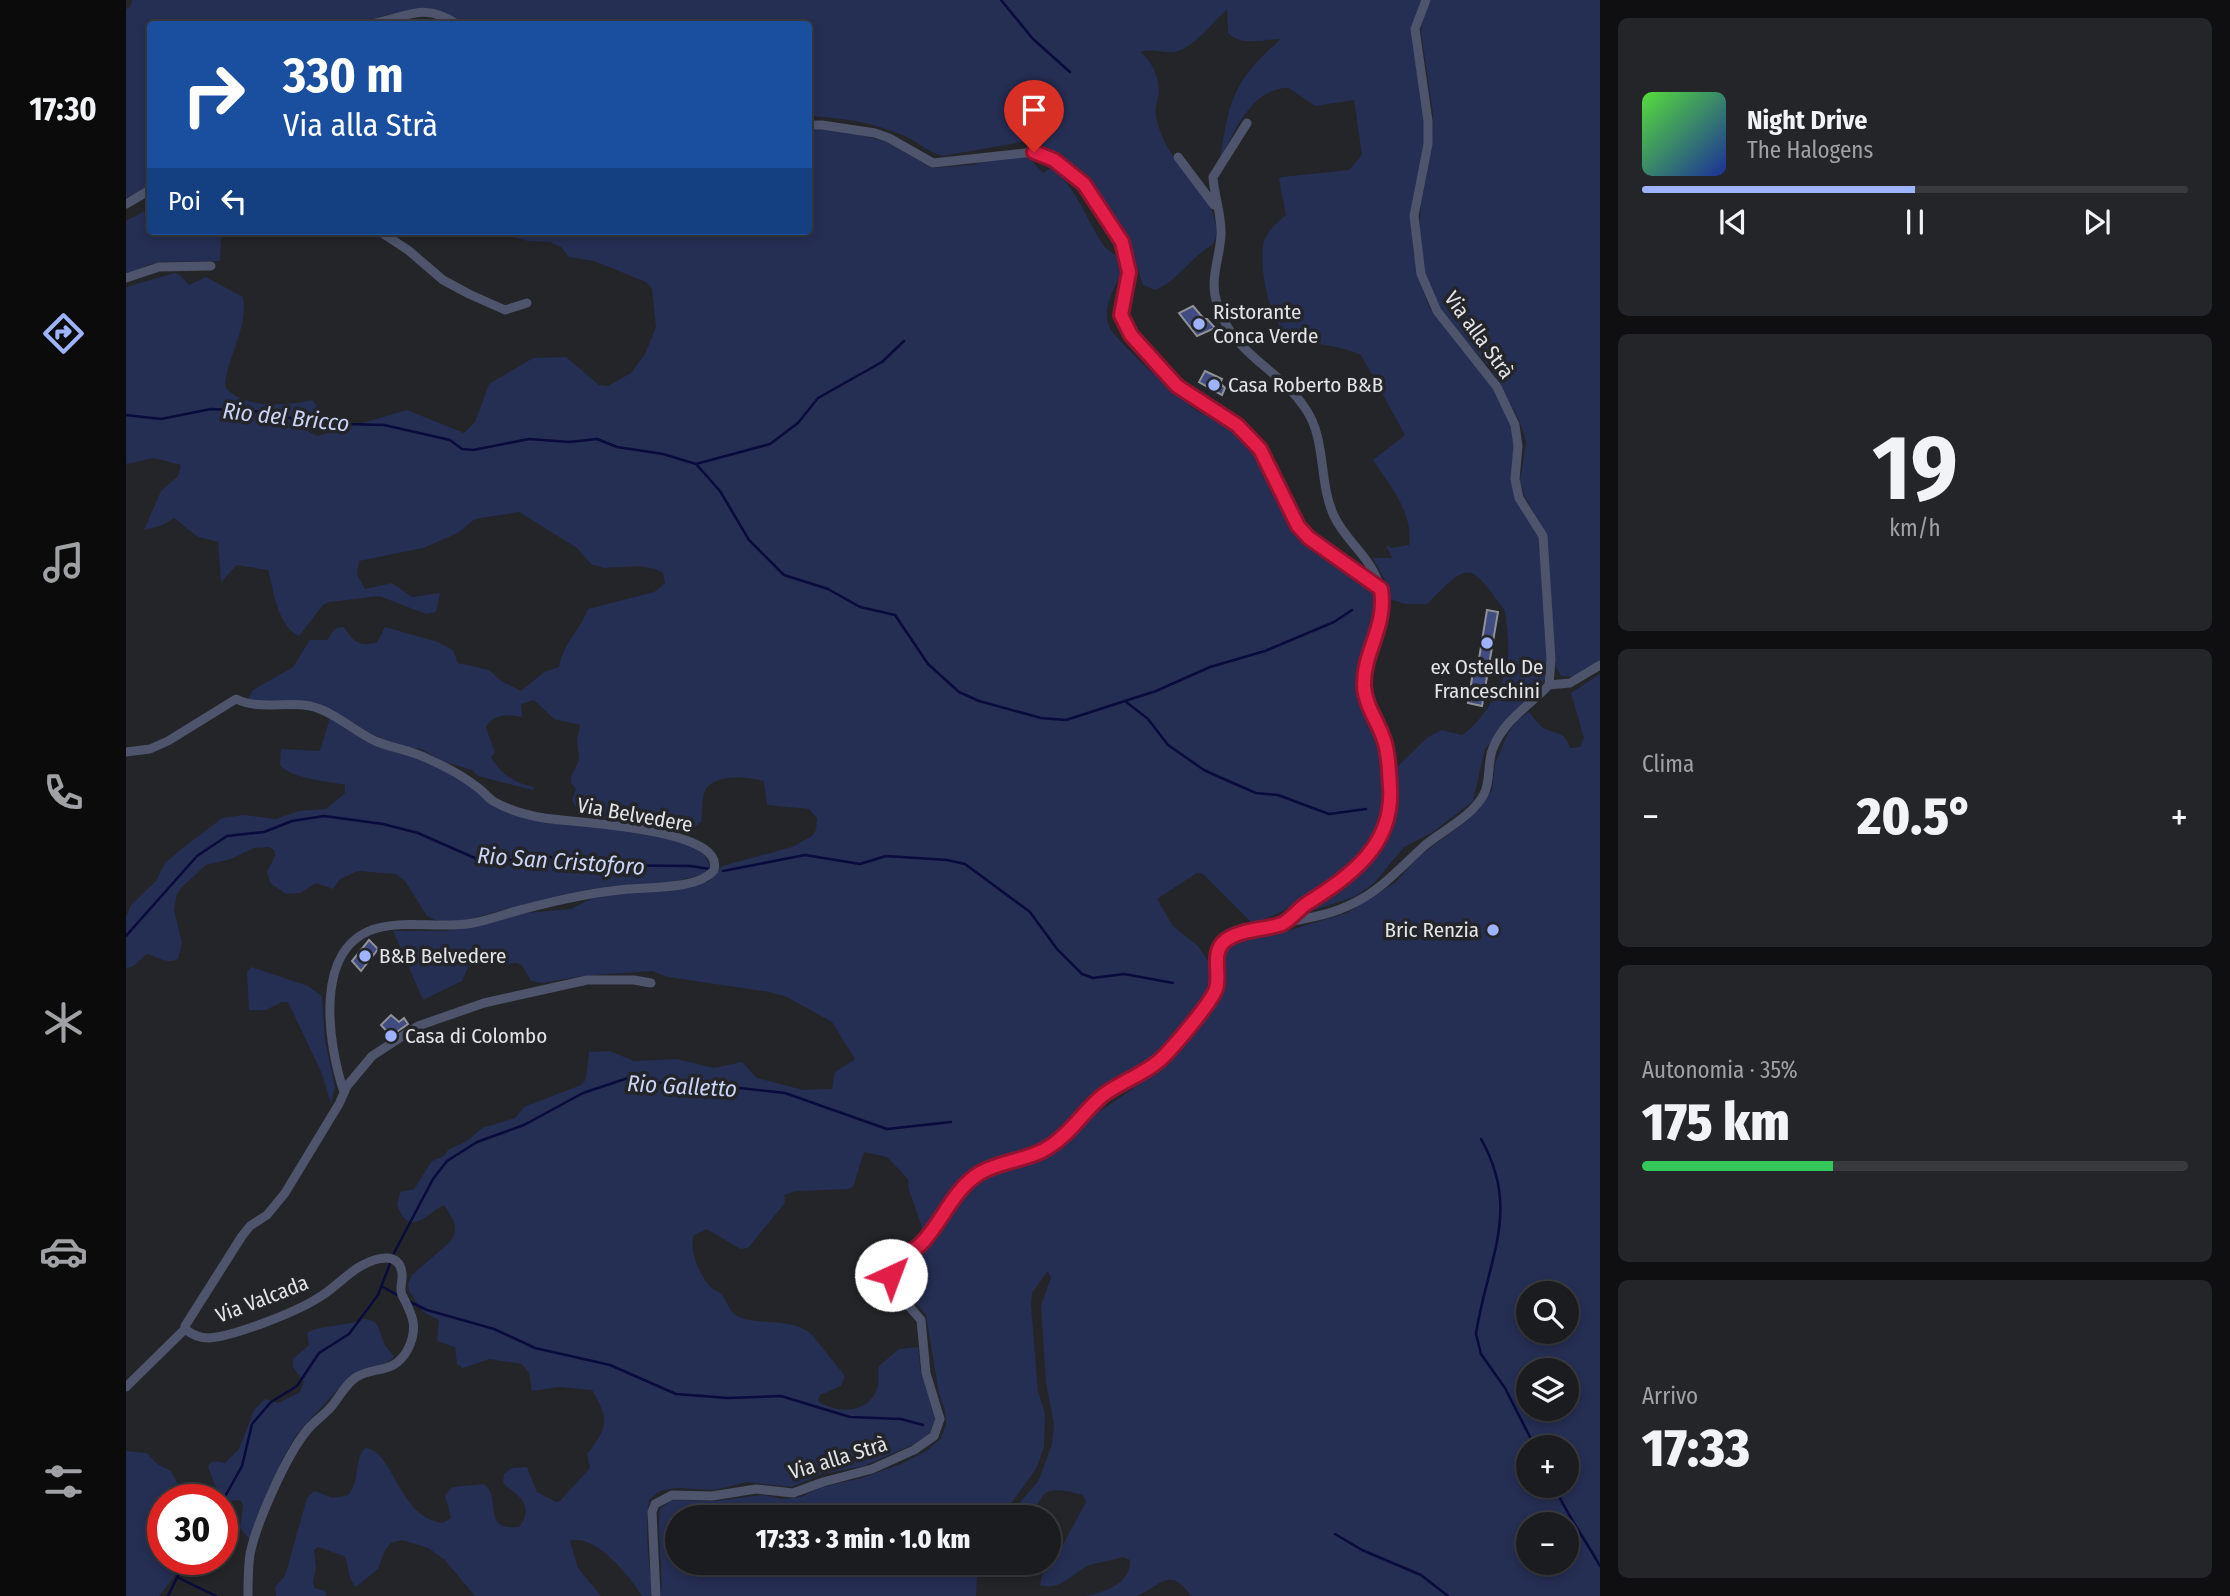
<!DOCTYPE html>
<html lang="it">
<head>
<meta charset="utf-8">
<style>
	:root { --surface:#1b1c1f; --page:#242528; --text:#f1f3f6; --muted:#a0a1a4; --line:#393a3d; --accent:#9fb3fd }
	body { margin:0; font-family:"Fira Sans Condensed",sans-serif; background:var(--page); color:var(--text); height:100vh; display:flex; flex-direction:column; font-size:26px; white-space:nowrap }
	* { box-sizing:border-box; margin:0 }
	p { font-size:23px; color:var(--muted) }
	.icon { flex:none; width:38px; height:38px; fill:none; stroke:currentColor; stroke-width:2; stroke-linecap:round; stroke-linejoin:round }
	.map { position:relative; flex:1; overflow:hidden }
	.drawer { display:flex; flex-direction:column; gap:18px; padding:18px; background:#0f0f11; width:630px }
	.drawer>* { flex:none }
	.top-card { position:absolute; left:21px; top:21px; width:665px; height:214px; border-radius:7px; box-shadow:0 4px 10px #0003,0 0 0 2px var(--line); background:#1a4fa0; color:#fff; overflow:hidden }
	.controls { position:absolute; left:1390px; top:1281px; display:grid; gap:14px }
	.controls a { display:grid; place-items:center; width:63px; height:63px; border-radius:50%; background:var(--surface); box-shadow:0 4px 10px #0003,0 0 0 2px var(--line); font-size:35px }
	.speed { position:absolute; left:21px; top:1484px; display:flex; gap:14px; font-size:35px; font-weight:700; text-align:center }
	.speed>* { display:grid; place-content:center; width:91px; height:91px; border-radius:50%; background:var(--surface); box-shadow:0 4px 10px #0003,0 0 0 2px var(--line); line-height:1 }
	.speed .limit { border:10px solid #d22; background:#fff; color:#111 }
	.pin { position:absolute; display:grid; place-items:center; width:60px; height:60px; color:#fff; margin:-72px -30px; border-radius:50% 50% 50% 0; rotate:-45deg; box-shadow:0 0 7px #0007 }
	.pin .icon { rotate:45deg }
	.me { position:absolute; width:77px; margin:-38px; rotate:43deg; stroke-linejoin:round; filter:drop-shadow(0 0 5px #0008) }
	.turn { display:flex; align-items:center; gap:24px; height:147px; padding:0 21px; font-size:32px }
	.turn .icon { width:91px; height:91px; stroke-width:2.5 }
	.turn b { display:block; font-size:49px; line-height:60px }
	.then { display:flex; align-items:center; height:66px; padding:0 21px; background:#0003; gap:14px; font-size:26px }
	.big { font-size:52px; font-weight:800; line-height:1.1 }
	.drawer .widget { flex:1; display:flex; flex-direction:column; justify-content:center; gap:10px; min-width:0; padding:0 24px; border-radius:10px; background:var(--page) }
	.drawer .dial { align-items:center; gap:0 }
	.dial b { font-size:91px; line-height:1 }
	.song { display:flex; align-items:center; gap:21px }
	.cover { width:84px; height:84px; border-radius:10px; background:linear-gradient(135deg,hsl(110 70% 55%),hsl(230 70% 35%)) }
	.played { height:7px; border-radius:4px; background:linear-gradient(90deg,var(--accent) 50%,var(--line) 50%) }
	.keys { display:flex; justify-content:space-around; direction:ltr }
	.heat { display:flex; justify-content:space-between; align-items:center; font-size:38px; direction:ltr }
	.charge { height:10px; border-radius:5px; background:linear-gradient(90deg,#34c759 35%,var(--line) 0) }
	.trip { position:absolute; left:539px; top:1505px; width:396px; height:70px; border-radius:35px; background:var(--surface); box-shadow:0 4px 10px #0003,0 0 0 2px var(--line); font-weight:800; line-height:70px; text-align:center }
	main { display:flex; flex:1; min-height:0 }
	.dock { display:flex; flex-direction:column; width:126px; justify-content:space-around; align-items:center; background:#0b0b0c; color:var(--muted) }
	.dock .icon { width:49px; height:49px }
	.dock .current { color:var(--accent) }
	.dock b { font-size:32px; color:var(--text) }
	.map>svg:first-child { display:block }
	.green { fill:#252e53; fill-rule:evenodd }
	.lines { fill:none; stroke-linecap:round; stroke-linejoin:round }
	.stream { stroke:#090b3c; stroke-width:2.5 }
	.building { fill:#3f4b81; stroke:#8f9196; stroke-width:2 }
	.minor { stroke:#4d546c; stroke-width:9 }
	.route-casing { stroke:#92132f; stroke-width:18 }
	.route { stroke:#e11d48; stroke-width:12 }
	.poi-dot { fill:#9fb3fd; stroke:#242529; stroke-width:2.5 }
	.labels { text-anchor:middle; stroke-width:7; stroke-linejoin:round; paint-order:stroke }
	.poi-label { font-size:21px; fill:#e3e4e7; stroke:#242529; text-anchor:start }
	.street-label { font-size:21px; fill:#e3e4e7; stroke:#242529 }
	.water-label { font-size:23px; font-style:italic; fill:#cad4f6; stroke:#242529 }
</style>
</head>
<body>
<main>
<nav class="dock">
<b>17:30</b>
<svg class="icon current" aria-label="directions" viewBox="0 0 24 24"><path d="M12 3l9 9-9 9-9-9zM9 14v-3h6M13 9l2 2-2 2"/></svg>
<svg class="icon" aria-label="music" viewBox="0 0 24 24"><path d="M9 18V5l10-2v13"/><circle cx="6" cy="18" r="3"/><circle cx="16" cy="16" r="3"/></svg>
<svg class="icon" aria-label="phone" viewBox="0 0 24 24"><path d="M5 4h4l2 5-3 2q2 4 5 5l2-3 5 2v4C11 20 4 13 5 4z"/></svg>
<svg class="icon" aria-label="climate" viewBox="0 0 24 24"><path d="M12 3v18M4 7l16 10M4 17L20 7"/></svg>
<svg class="icon" aria-label="car" viewBox="0 0 24 24"><path d="M5 17H2v-5l4-1 3-4h7l3 4 3 1v5h-3M9 17h6M6 11h13"/><circle cx="7" cy="17" r="2"/><circle cx="17" cy="17" r="2"/></svg>
<svg class="icon" aria-label="filters" viewBox="0 0 24 24"><path d="M4 7h16M4 17h16"/><circle cx="9" cy="7" r="2"/><circle cx="15" cy="17" r="2"/></svg>
</nav>
<div class="map">
<svg width="1474" height="1596" viewBox="0 0 1474 1596">
	<rect width="100%" height="100%" fill="#242529"/>
	<path class="green" d="M6 0H1296L1286 29 1299 121V143L1285 212 1287 249 1293 280 1304 309 1369 388 1387 426 1389 438 1385 478 1414 537 1422 660 1421 677 1359 749 1347 801 1307 832 1278 847 1248 883 1230 896 1182 912C1193 902 1206 896 1218 887 1261 855 1275 823 1268 770L1302 737 1316 730 1336 735C1357 722 1381 681 1382 656 1383 644 1381 631 1380 618L1379 611C1343 562 1345 560 1301 604H1279L1264 599 1262 586 1247 558H1266L1260 545 1265 548 1283 545C1288 514 1263 484 1247 460L1278 436V433L1235 355C1210 343 1182 347 1159 331 1142 320 1131 257 1139 239 1143 230 1151 222 1160 215L1153 179 1156 177 1223 170 1236 155 1228 100 1189 106 1163 88C1126 87 1109 131 1094 159 1103 99 1108 80 1155 39 1137 39 1116 47 1102 33L1101 9C1089 21 1064 51 1048 52 1035 53 1027 48 1014 52 1026 61 1032 75 1033 90 1033 99 1028 107 1030 116 1032 129 1040 146 1047 156 1060 178 1105 217 1086 245 1065 257 1052 281 1029 290L1017 285 1001 236 958 173 941 160 918 146 902 141 817 156C802 153 793 142 779 136 746 122 717 118 683 116L682 24H343C296 0 275 12 226 24H24V186L0 198V9L4 7Z
		M1305 0H1474V662C1462 670 1450 679 1435 676L1430 667 1420 534 1398 495 1394 481 1400 442 1393 420 1365 369 1320 318 1307 296 1297 265 1293 234 1295 204 1306 145 1307 114 1295 32 1299 10Z
		M696 129 735 135 761 142 806 168 846 165 875 157 912 156 906 161 917 173 925 168C951 186 961 223 979 247 983 252 992 256 997 261 996 284 974 301 983 326 988 340 1055 399 1070 410 1086 421 1106 425 1120 439 1150 469 1155 521 1184 549 1200 565 1232 569 1246 589 1268 618 1228 658 1231 690 1234 712 1251 728 1255 749 1269 824 1247 859 1183 896 1164 907 1148 917 1126 923L1077 874 1071 873 1031 899 1047 926 1072 946 1087 968 1088 980 1081 996 1025 1061 988 1080 968 1097 974 1111 1037 1068 1061 1043 1096 996 1098 956 1104 947 1120 940 1164 930 1221 913 1270 882 1292 857 1342 820 1366 790 1369 764 1382 733 1392 719 1403 712C1408 717 1413 726 1419 729 1434 735 1438 731 1444 748L1454 747 1458 738 1445 693 1474 674V1596H1065C1043 1563 1032 1589 1010 1596 996 1596 974 1596 960 1596 979 1592 1005 1584 1004 1560L997 1557C987 1560 975 1562 964 1565 946 1572 936 1592 914 1585L919 1565 934 1550 960 1502 957 1495C900 1479 927 1507 893 1517L884 1514 913 1480 926 1444 928 1425 920 1383 915 1305 925 1278 922 1271 906 1293 905 1305 912 1392 919 1413 918 1447 910 1469 875 1517H551V1563H852L850 1596H535C538 1567 530 1538 534 1509L545 1500 589 1501 637 1495 656 1499 675 1497 696 1487 736 1478 775 1464 802 1450 815 1438 820 1425 819 1410 813 1394 800 1315 772 1280 773 1271 799 1247 795 1224 783 1190 782 1179 761 1157 738 1152 727 1187 722 1189 671 1191 658 1195 659 1203 622 1248 614 1249 581 1229 568 1235C562 1250 575 1279 587 1289 592 1293 592 1290 596 1295 602 1302 603 1313 613 1317 634 1326 669 1317 687 1336L719 1376 715 1386 694 1395 692 1401C711 1414 742 1414 751 1389 754 1381 751 1373 753 1366L773 1349 792 1347 795 1374 810 1411 808 1428 800 1439 738 1466 696 1474 665 1487 621 1482 589 1490 551 1488 534 1491 523 1500C519 1532 522 1560 527 1591L524 1596H516C504 1577 470 1533 444 1541L452 1568 475 1596H349L319 1560 302 1548 276 1540 265 1543 258 1552 252 1569 230 1587C222 1581 223 1565 218 1556L192 1547 188 1550 190 1567 187 1583 189 1588 199 1591 200 1596H150L149 1587 159 1576 181 1498 188 1491 207 1498 222 1495C235 1481 227 1461 239 1448 268 1450 272 1518 317 1523L325 1518 319 1495 327 1487 358 1484C377 1499 354 1531 393 1527 410 1504 391 1496 377 1483L378 1474 386 1468 401 1467 411 1492 430 1502 434 1501 464 1468 461 1454C483 1426 483 1420 466 1390L433 1387 406 1391 403 1373 396 1364 364 1359 337 1368 331 1364 329 1347 311 1341 313 1320 297 1312 283 1291 282 1284 286 1275 325 1241C334 1227 326 1217 318 1205 302 1212 284 1240 271 1205L274 1192 288 1189 306 1161 318 1156 322 1150 341 1141 356 1128 389 1118 398 1107 455 1085 460 1079 463 1052 484 1051 508 1061 551 1059 588 1068 616 1062 631 1078 677 1090 706 1089 709 1072 729 1059 706 1022 661 997 643 992 542 977 526 971 456 976 417 983 405 981 396 965 389 963 372 966 358 957 345 960 336 981 297 1000 267 931H319L348 926 399 913 445 909 471 896 560 887 582 882 596 866 666 847 686 836 690 830 691 818 683 809 641 805 638 781C622 777 591 773 580 789 575 797 577 812 575 822L564 831 464 816 452 811 446 800 450 789 445 783V777L453 760 451 739 454 725 428 719 408 700 395 704 396 717C383 714 365 714 360 728L369 752 365 757C375 775 389 783 408 787L407 790 352 776 346 770 316 761 295 749 280 747 247 735 197 705 161 700 128 702 122 699 127 690 167 667 184 640H201C207 633 207 627 218 627 227 641 233 648 251 642L259 627 312 642 327 650 332 663 363 670 374 680 395 691 418 672 433 667C438 641 452 634 462 609L528 592 539 583 537 573 529 569 514 566 478 568 465 564 451 548 393 512 349 519 332 533 297 548 233 561 231 574 239 589 266 583 286 597 314 593 310 612 300 614 253 596 203 602 197 605 173 636C151 625 148 592 142 570L111 565 95 582 92 542 72 537 48 518 37 525 18 530 35 491 52 476 55 465 28 458 0 464V287L49 273 54 275 63 285 80 277 117 297C123 326 101 357 99 386 114 409 161 406 186 400L191 406 183 432 192 436 281 410 338 433 349 422 363 384 407 358 440 357 473 385 482 386 505 373 519 354 530 327 526 289 520 282 468 261 443 257 435 247 424 242 402 241 366 231H682L683 130ZM1402 1293H1440V1332H1402ZM1402 1370H1440V1409H1402ZM1402 1447H1440V1486H1402ZM1402 1524H1440V1563H1402Z
		M24 208V231H95L94 261 40 262 25 264 0 275V221Z
		M204 718 239 741 300 760 341 784 372 808 553 840 577 852 584 866 580 874 531 885 463 889 422 902 395 905 337 921H312L301 916 279 881 270 874 232 871 214 879 207 889 190 883 174 893 160 894 144 883 141 872 149 856 148 850 143 847 128 848 105 859 80 865 56 887 51 894 48 910 56 943 52 959C38 965 33 956 20 954L8 966 0 968V917L5 905 30 881 39 863 53 851 96 818 119 815 150 819 173 811 200 809 219 793V785L215 784C198 781 164 778 154 765L155 749 194 751Z
		M125 967 182 986 196 996 199 1041 209 1087 205 1104 196 1074 162 1002H156L140 1010H123L121 972Z
		M237 1319C254 1319 253 1331 258 1343 259 1348 266 1351 268 1357 256 1368 239 1366 225 1375L171 1434 156 1460 124 1540 114 1528 117 1505 114 1500 103 1501 89 1486 82 1466 87 1461 99 1463 113 1449 128 1410 139 1399 152 1403 174 1392 178 1382 167 1367V1359L183 1345 181 1333C196 1324 220 1327 237 1319Z
		M0 1451 21 1453 31 1464 45 1471 52 1485 65 1491 66 1500H37V1559H55L48 1577 33 1596H0Z"/>
	<g class="lines">
		<path class="stream" d="M875 0 907 39 944 72
			M0 415 35 419 85 409 143 412 182 423 258 425 324 440 336 449 347 450 403 439 443 442 471 439 491 447 537 454 570 464 644 444 672 423 692 398 756 362 778 341
			M571 465 594 491 623 540 658 575 702 589 734 607 769 615 802 664 833 692 853 701 915 718 940 720 1030 691 1084 667 1139 651 1208 622 1226 610
			M999 701 1022 719 1042 745 1078 770 1100 780 1130 793 1152 795 1203 814 1240 809
			M597 871 679 855 734 864 760 856 821 860 839 864 904 912 931 949 956 974 967 978 998 974 1047 983
			M0 936 71 856 101 836 138 832 166 821 198 816 257 824 292 833 351 859 396 860 410 856 450 859 474 865 564 866 584 869
			M1355 1139C1396 1211 1361 1260 1350 1334L1355 1354 1379 1388 1409 1447
			M268 1253 307 1179 321 1161 351 1142 398 1125 457 1093 502 1078 523 1082 587 1085 659 1093 761 1129 825 1122
			M257 1287 273 1296
			M284 1302 301 1310 368 1329 409 1348 484 1365 550 1394 602 1398 655 1396 724 1417 775 1419 797 1425
			M1428 1486C1441 1515 1459 1539 1474 1566
			M96 1502 116 1466 126 1424 145 1402 171 1386 193 1353 223 1334 252 1295 265 1261
			M1209 1534 1236 1550 1295 1575 1322 1596
			M53 1578 90 1596
			M42 1596 60 1559"/>
	</g>
	<path class="building" d="M1067 306 1078 319H1081L1089 328 1071 336 1053 313Z
		M1079 371 1096 379 1094 383 1099 388 1096 395 1073 382Z
		M1361 610 1372 612 1356 706 1342 703 1347 672 1332 669 1333 662 1352 665Z
		M243 940 252 949 235 971 226 961Z
		M265 1015 273 1022 278 1018 282 1024 265 1036 255 1025Z"/>
	<g class="lines">
		<path class="minor" d="M243 24C279 19 295 0 331 24
			M1121 123 1087 177C1088 196 1096 215 1095 235 1094 258 1083 279 1091 303 1107 356 1151 366 1179 408 1201 439 1192 482 1208 516 1220 542 1244 555 1254 587
			M682 125H696L749 133 763 138 807 163 908 152 928 160 946 173 958 184 996 241 1003 272 995 315 1005 335 1051 386 1111 425 1134 449 1173 526 1183 538 1255 589C1261 628 1236 652 1238 688 1240 708 1254 724 1259 743 1271 785 1265 837 1232 868 1210 888 1177 899 1159 922
			M1052 157 1088 205
			M0 204 24 190
			M253 231 282 250 317 280 343 294 379 310 401 303
			M0 278 33 267 85 266
			M1423 685 1444 683 1474 665
			M0 752 24 749 42 741 110 699C137 712 167 698 194 709 214 717 230 732 249 741 266 748 284 750 300 758 316 765 337 776 351 787 357 791 361 797 367 801 382 810 401 815 418 818 446 823 600 827 588 870 573 889 526 887 502 889 468 892 432 900 398 909 381 913 364 920 347 923 316 929 282 920 252 928 186 945 202 1045 218 1092
			M0 1387 59 1329
			M122 1596C122 1582 122 1567 124 1554 131 1521 161 1454 182 1429 189 1421 198 1415 205 1407 213 1398 218 1386 229 1378 247 1365 268 1376 282 1349 293 1327 286 1314 276 1295 273 1288 277 1281 276 1274 274 1250 249 1258 235 1266 219 1275 208 1289 192 1298 170 1312 109 1336 83 1338 74 1338 65 1334 59 1329V1326L116 1236 124 1226 141 1215 159 1193 213 1104 221 1086 246 1056 292 1026 358 1003 461 980H508L525 983
			M530 1596 526 1512 529 1504 546 1495 586 1496 630 1489 667 1493 697 1482 746 1469 788 1450 808 1436 814 1419 800 1373 795 1320 768 1289 765 1275 767 1269 808 1229 843 1181 864 1168 904 1157 925 1147 976 1097 1037 1058 1088 994 1092 980 1091 956 1095 946 1101 940C1141 919 1188 924 1228 903 1256 889 1275 867 1298 846 1317 830 1346 817 1358 794 1365 780 1361 762 1367 748 1378 720 1404 705 1423 685L1425 660 1417 536 1393 498 1389 479 1392 446 1389 425 1371 387 1311 311 1295 274 1288 216 1302 144V121L1289 29 1300 0"/>
	</g>
	<g class="lines">
		<defs>
			<path id="route" d="M765 1275C769 1261 783 1254 794 1245 816 1223 827 1189 854 1173 876 1160 902 1161 923 1147 944 1134 957 1112 976 1096 994 1082 1017 1075 1034 1060 1046 1049 1085 1003 1090 989 1095 973 1084 952 1100 940 1116 929 1138 930 1156 924 1164 920 1172 910 1180 904 1224 876 1268 846 1264 787 1263 773 1263 754 1258 740 1252 722 1239 705 1238 686 1237 651 1261 628 1255 589L1183 538 1172 526 1134 449 1111 425 1051 386 1005 335 995 315 1003 272 996 242 958 184 928 160 908 152"/>
		</defs>
		<use href="#route" class="route-casing"/>
		<use href="#route" class="route"/>
	</g>
	<g class="poi-dot">
		<circle cx="1073" cy="324" r="7"/>
		<circle cx="1088" cy="385" r="7"/>
		<circle cx="1361" cy="643" r="7"/>
		<circle cx="1367" cy="930" r="7"/>
		<circle cx="239" cy="956" r="7"/>
		<circle cx="265" cy="1036" r="7"/>
	</g>
	<g class="labels">
		<g class="poi-label">
			<text x="1087" y="319">Ristorante<tspan x="1087" dy="24">Conca Verde</tspan></text>
			<text x="1102" y="392">Casa Roberto B&amp;B</text>
			<text x="1361" y="674" text-anchor="middle">ex Ostello De<tspan x="1361" dy="24">Franceschini</tspan></text>
			<text x="1353" y="937" text-anchor="end">Bric Renzia</text>
			<text x="253" y="963">B&amp;B Belvedere</text>
			<text x="279" y="1043">Casa di Colombo</text>
		</g>
		<g class="street-label">
			<text transform="translate(1353 335) rotate(54)" y="7">Via alla Strà</text>
			<text transform="translate(509 815) rotate(10)" y="7">Via Belvedere</text>
			<text transform="translate(136 1299) rotate(-21)" y="7">Via Valcada</text>
			<text transform="translate(712 1458) rotate(-17)" y="7">Via alla Strà</text>
		</g>
		<g class="water-label">
			<text transform="translate(160 417) rotate(6)" y="8">Rio del Bricco</text>
			<text transform="translate(435 861) rotate(4)" y="8">Rio San Cristoforo</text>
			<text transform="translate(556 1086) rotate(3)" y="8">Rio Galletto</text>
		</g>
	</g>
</svg>
<div class="controls">
<a><svg class="icon" aria-label="search" viewBox="0 0 24 24"><circle cx="10" cy="10" r="6"/><path d="M15 15l6 6"/></svg></a>
<a><svg class="icon" aria-label="layers" viewBox="0 0 24 24"><path d="M12 4l9 5-9 5-9-5zM3 14l9 5 9-5"/></svg></a>
<a>+</a>
<a>−</a>
</div>
<div class="speed"><div class="limit">30</div></div>
<div class="pin" style="left:908px;top:152px;background:#d93025"><svg class="icon" aria-label="arrive" viewBox="0 0 24 24"><path d="M6 21V4h12l-3 4 3 4H6"/></svg></div>
<svg class="me" style="left:765px;top:1275px" viewBox="-20 -20 40 40"><circle r="19" fill="#fff"/><path d="M0-13L10 11 0 6-10 11z" fill="#e11d48"/></svg>
<div class="trip">17:33 · 3 min · 1.0 km</div>
<div class="top-card">
<div class="turn"><svg class="icon" aria-label="right" viewBox="0 0 24 24"><path d="M7 20v-9h11M14 6l5 5-5 5"/></svg><div><b>330 m</b>Via alla Strà</div></div>
<div class="then">Poi<svg class="icon" aria-label="left" viewBox="0 0 24 24"><path d="M17 20v-9H6M10 6l-5 5 5 5"/></svg></div>
</div>
</div>
<section class="drawer">
<div class="widget">
<div class="song"><i class="cover"></i><div><b>Night Drive</b><p>The Halogens</p></div></div>
<div class="played"></div>
<div class="keys"><svg class="icon" aria-label="previous" viewBox="0 0 24 24"><path d="M18 5L8 12l10 7zM5 5v14"/></svg><svg class="icon" aria-label="pause" viewBox="0 0 24 24"><path d="M8 5v14M16 5v14"/></svg><svg class="icon" aria-label="next" viewBox="0 0 24 24"><path d="M6 5l10 7-10 7zM19 5v14"/></svg></div>
</div>
<div class="widget dial"><b>19</b><p>km/h</p></div>
<div class="widget"><p>Clima</p>
<div class="heat"><a>−</a><b class="big">20.5°</b><a>+</a></div>
</div>
<div class="widget"><p>Autonomia · 35%</p><b class="big">175 km</b><div class="charge"></div></div>
<div class="widget"><p>Arrivo</p><b class="big">17:33</b></div>
</section>
</main>
</body>
</html>
